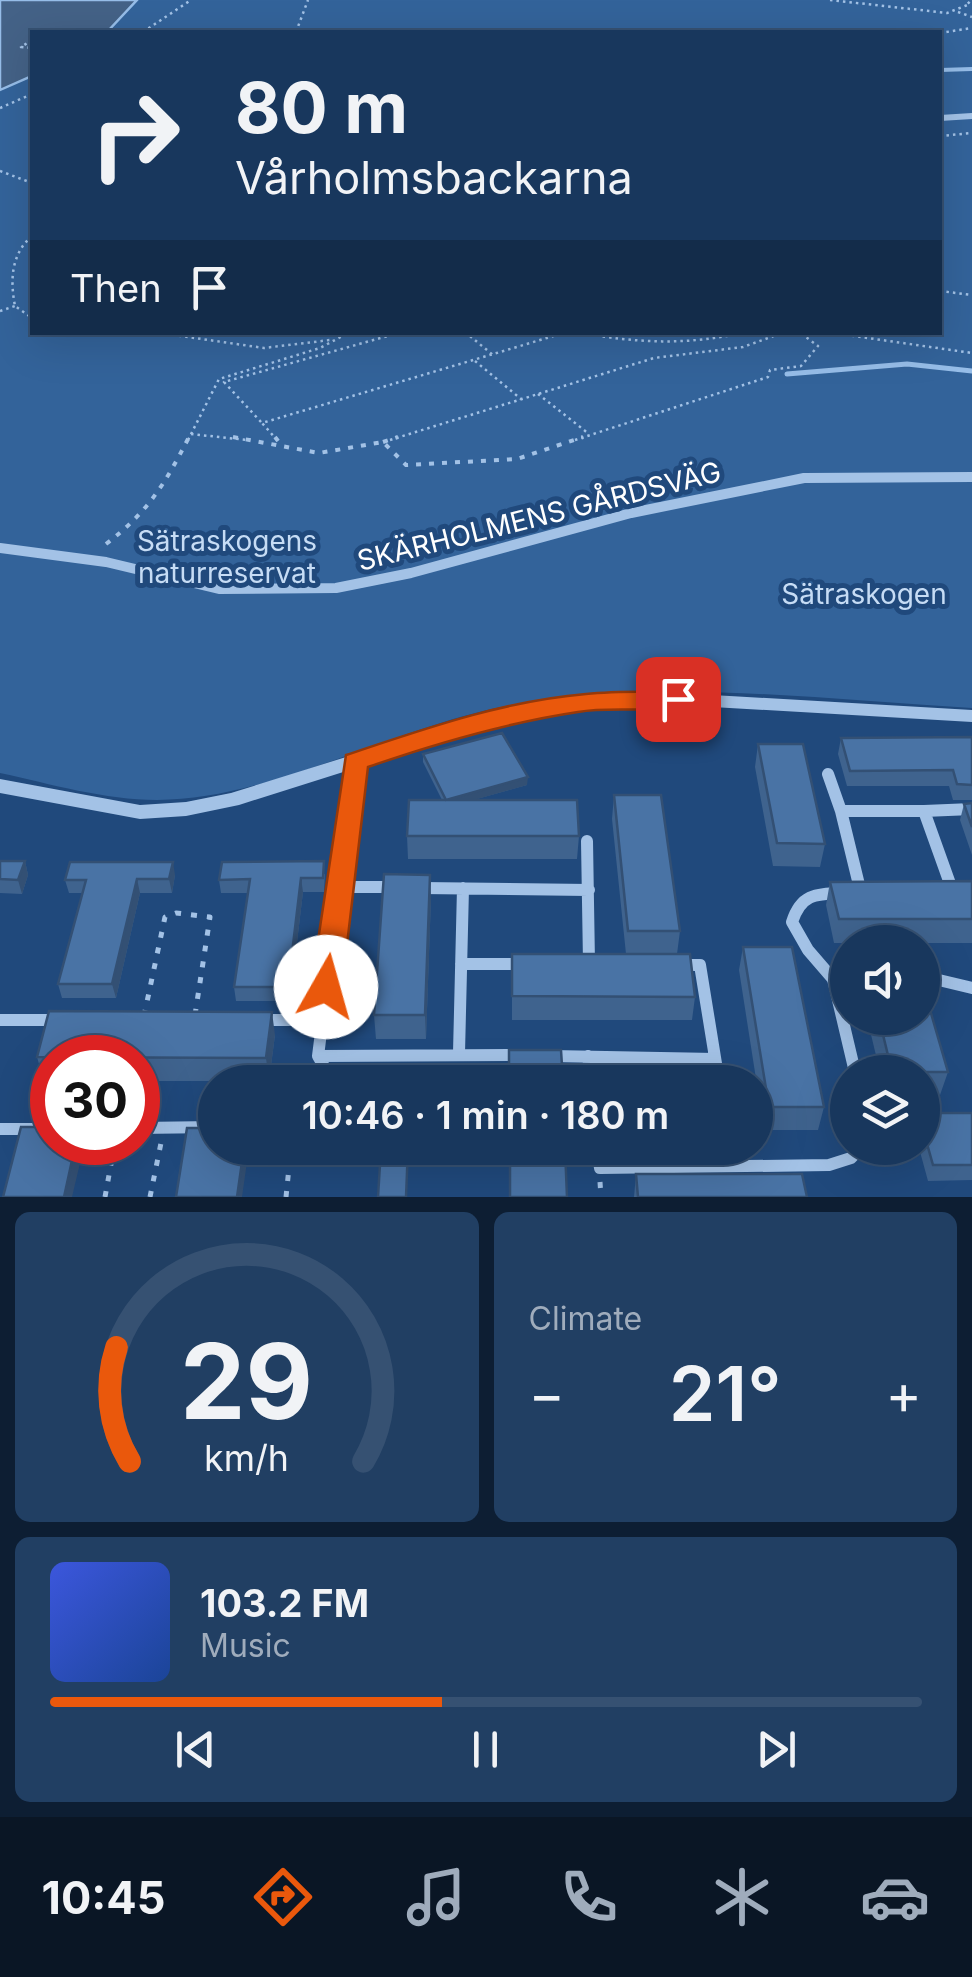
<!DOCTYPE html>
<html lang="en">
<head>
<meta charset="utf-8">
<style>
	:root { --surface:#18375d; --page:#213f63; --text:#f1f3f6; --muted:#9facbc; --line:#365172; --accent:#ea580c }
	body { margin:0; font-family:Inter,sans-serif; background:var(--page); color:var(--text); height:100vh; display:flex; flex-direction:column; font-size:38px; white-space:nowrap }
	* { box-sizing:border-box; margin:0 }
	p { font-size:32px; color:var(--muted) }
	.icon { flex:none; width:55px; height:55px; fill:none; stroke:currentColor; stroke-width:2; stroke-linecap:round; stroke-linejoin:round }
	.map { position:relative; height:1197px; overflow:hidden }
	.drawer { display:flex; flex-direction:column; gap:15px; padding:15px; background:#0d1e33; flex:1 }
	.drawer>* { flex:none }
	.guide { position:absolute; left:30px; top:30px; width:912px; height:305px; border-radius:0px; box-shadow:0 10px 40px #0002,0 0 0 2px var(--line); background:#18375d; color:var(--text); overflow:hidden }
	.tools { position:absolute; left:830px; top:925px; display:grid; gap:20px }
	.tools a { display:grid; place-items:center; width:110px; height:110px; border-radius:50%; background:var(--surface); box-shadow:0 10px 40px #0002,0 0 0 2px var(--line); font-size:50px }
	.speed { position:absolute; left:30px; top:1035px; display:flex; gap:20px; font-size:50px; font-weight:700; text-align:center }
	.speed>* { display:grid; place-content:center; width:130px; height:130px; border-radius:50%; background:var(--surface); box-shadow:0 10px 40px #0002,0 0 0 2px var(--line); line-height:1 }
	.speed .limit { border:15px solid #d22; background:#fff; color:#111 }
	.pin { position:absolute; display:grid; place-items:center; width:85px; height:85px; color:#fff; margin:-42px; border-radius:20px; box-shadow:0 5px 15px #0006 }
	.me { position:absolute; width:110px; margin:-55px; rotate:7deg; stroke-linejoin:round; filter:drop-shadow(0 0 8px #0008) }
	.turn { display:flex; align-items:center; gap:35px; height:210px; padding:0 40px; font-size:45px }
	.turn .icon { width:130px; height:130px; stroke-width:2.5 }
	.turn b { display:block; font-size:70px; line-height:85px }
	.then { display:flex; align-items:center; height:95px; padding:0 40px; background:#0003; gap:20px; font-size:38px }
	.big { font-size:75px; font-weight:600; line-height:1.1 }
	.drawer .tile { flex:1; display:flex; flex-direction:column; justify-content:center; gap:15px; min-width:0; padding:0 35px; border-radius:15px; background:var(--page) }
	.drawer .dial { align-items:center; gap:0 }
	.dial svg { height:260px; overflow:visible; fill:none; stroke:var(--line); stroke-width:7; stroke-linecap:round; text-anchor:middle }
	.dial text { fill:var(--text); stroke:none }
	.song { display:flex; align-items:center; gap:30px }
	.cover { width:120px; height:120px; border-radius:15px; background:linear-gradient(135deg,hsl(230 70% 55%),hsl(220 70% 35%)) }
	.played { height:10px; border-radius:5px; background:linear-gradient(90deg,var(--accent) 45%,var(--line) 45%) }
	.keys { display:flex; justify-content:space-around; direction:ltr }
	.heat { display:flex; justify-content:space-between; align-items:center; font-size:55px; direction:ltr }
	.drawer .tiles { flex:1; display:grid; gap:15px; grid-template-columns:1fr 1fr }
	.tile:last-child { grid-column:span 2 }
	.trip { position:absolute; left:198px; top:1065px; width:575px; height:100px; border-radius:50px; background:var(--surface); box-shadow:0 10px 40px #0002,0 0 0 2px var(--line); font-weight:600; line-height:100px; text-align:center }
	.menu { display:flex; height:160px; justify-content:space-around; align-items:center; background:#0a1625; color:var(--muted) }
	.menu .icon { width:70px; height:70px }
	.menu .current { color:var(--accent) }
	.menu b { font-size:45px; color:var(--text) }
	.map>svg:first-child { display:block }
	.green { fill:#33639a; fill-rule:evenodd }
	.water { fill:#446287; stroke:#96bde8; stroke-width:2.5 }
	.lines { fill:none; stroke-linecap:round; stroke-linejoin:round }
	.stream-far1 { stroke:#96bde8; stroke-width:4 }
	.stream { stroke:#96bde8; stroke-width:5 }
	.path-far2 { stroke:#a3c2e6; stroke-width:2.5; stroke-dasharray:2.5 4; stroke-linecap:butt }
	.path-far1 { stroke:#a3c2e6; stroke-width:4; stroke-dasharray:5 8; stroke-linecap:butt }
	.path { stroke:#a3c2e6; stroke-width:5; stroke-dasharray:6 10; stroke-linecap:butt }
	.minor-far2 { stroke:#a3c2e6; stroke-width:6 }
	.minor-far1 { stroke:#a3c2e6; stroke-width:10 }
	.minor { stroke:#a3c2e6; stroke-width:12 }
	.tertiary { fill:#a3c2e6; fill-rule:evenodd }
	.wall { fill:#3f638e }
	.shaded-wall { fill:#335074 }
	.building { fill:#4973a5; stroke:#335074; stroke-width:2.5 }
	.route { fill:#ea580c; stroke:#983908; stroke-width:2.5 }
	.labels { text-anchor:middle; stroke-width:10; stroke-linejoin:round; paint-order:stroke }
	.street-label { font-size:28px; fill:#fff; stroke:#20497c }
	.park-label { font-size:28px; fill:#c6dcf5; stroke:#20497c }
</style>
</head>
<body>
<div class="map">
<svg width="972" height="1197" viewBox="0 0 972 1197">
	<rect width="100%" height="100%" fill="#20497c"/>
	<path class="green" d="M0 0H972V708C820 699 668 679 517 704 400 723 274 800 157 800 105 800 51 784 0 773ZM32 32H940V332H32Z"/>
	<path class="water" d="M0 0H137L107 32H32V76L0 90Z"/>
	<g class="lines">
		<path class="stream-far1" d="M940 70 972 69"/>
		<path class="stream" d="M787 374 907 364 972 371"/>
		<path class="path-far2" d="M830 0 947 13 970 4 966 0
			M958 12 972 17
			M143 32 191 0
			M296 32 308 0
			M940 33 972 28
			M32 40 21 47 32 48
			M0 108 32 94
			M940 136 972 133
			M0 171 32 183
			M32 236C11 254 10 280 15 306L32 318
			M940 291 972 295
			M0 311 15 306
			M153 332 264 348 330 340
			M465 332 493 355
			M577 332C634 343 688 346 745 332
			M826 332 972 353
			M475 361 521 399
			M538 394 589 434
			M261 422 224 382 402 332
			M191 434 247 440
			M188 440 219 379 320 348 350 332
			M277 440 262 423 567 332
			M390 440 654 358 743 347 785 332
			M575 440 768 377 770 370 801 366 818 346 799 332"/>
		<path class="path-far1" d="M233 437 319 453 383 442 406 465 517 459 583 437
			M275 437 283 447
			M383 442 398 437
			M106 544C148 512 165 484 189 437"/>
		<path class="path" d="M144 1016 165 917 176 913 210 917 195 1015
			M600 1182 601 1197
			M105 1197 115 1142
			M150 1197 161 1143
			M286 1197 291 1148"/>
		<path class="minor-far2" d="M940 118 972 116"/>
		<path class="minor-far1" d="M0 548 106 562 219 589 336 588 411 573 631 513 804 478 972 477
			M354 768 355 762"/>
		<path class="minor" d="M828 774 841 811
			M924 811 972 809
			M587 841 589 963
			M340 887H394
			M421 888 589 890
			M842 893C815 894 801 894 792 922L808 950 833 979 855 1072
			M861 893 841 811H924L953 892
			M461 964H525
			M682 965H700L719 1082
			M922 976 972 988
			M0 1020H59
			M261 1020H322
			M459 1053 463 888
			M318 1056 519 1055
			M551 1056 715 1059
			M588 1056 591 1082
			M333 1082 318 1056 355 765
			M138 1128 215 1127
			M0 1129H52
			M597 1148 600 1168 829 1165 851 1158 861 1148"/>
		<path class="tertiary" d="M678 693 972 710V722L678 705 584 708 495 724 239 805 186 816 140 819 0 793V779L140 805 186 802 231 793 493 711 584 696Z"/>
	</g>
	<path class="wall" d="M972 737V800H953L949 786H847L838 754 841 738Z
		M758 744 825 844 820 867 773 866 755 767Z
		M423 754 527 785 473 800 579 836 577 859H408L407 836 442 800 423 762Z
		M614 795 680 931 677 954 695 997 692 1020H512V954H626L612 819Z
		M972 803V855L960 820 964 804Z
		M0 861H25L28 875 22 894 0 893Z
		M325 874 324 892H303L290 1001H236L234 987 248 893H221L219 880Z
		M175 875 172 893H140L116 998H62L58 984 82 893H69L65 880Z
		M972 881V943H834L826 905 830 882Z
		M431 898 426 1039H376L374 1015Z
		M743 947 824 1107 818 1130H764L739 970Z
		M867 1018H922L948 1072 940 1095H922V1072H880Z
		M275 1035 269 1081H138V1058H52V1081H44L37 1057Z
		M922 1113H972V1180L928 1181 919 1148H922Z
		M636 1174 807 1197H634Z"/>
	<path class="shaded-wall" d="M528 777 527 785 446 808V800Z
		M25 861 28 875 22 894 18 880Z
		M173 862 175 875 172 893 169 879Z
		M430 875 431 898 426 1039 425 1015Z
		M301 878 303 892 290 1001 288 987Z
		M137 879 140 893 116 998 112 984Z
		M272 1012 275 1035 269 1081 266 1058Z
		M76 1142H85L72 1197H64Z
		M244 1148H249L242 1197H237Z"/>
	<path class="building" d="M502 733 528 777 446 800 423 754Z
		M972 737V785L957 784 953 770 850 771 841 738Z
		M758 744H803L825 844 777 843Z
		M614 795H661L680 931H628Z
		M409 800H577L579 836H407Z
		M972 803V827L964 804Z
		M0 861H25L18 880 0 879Z
		M324 861 323 878H301L288 987H234L250 879 219 880 222 862Z
		M70 862H173L169 879H137L112 984H58L86 880H65Z
		M384 874 430 875 425 1015H374Z
		M972 881V919H839L830 882Z
		M743 947H792L824 1107H769Z
		M512 954H690L695 997 512 996Z
		M922 982 948 1072H892L879 1018H922Z
		M49 1011 272 1012 266 1058 37 1057Z
		M509 1050H561L563 1082H509Z
		M922 1113H972V1165H933L922 1126Z
		M21 1127H52V1142H76L64 1197H3Z
		M187 1128H215V1148H244L237 1197H176Z
		M381 1148H408L406 1197H378Z
		M510 1148H565L567 1197H510Z
		M636 1174H802L807 1197H638Z"/>
	<path class="route" d="M678 691 691 699 687 705C653 714 614 706 578 712 505 723 437 743 368 767L342 987 337 996 326 999 316 996 311 987 346 755C424 729 503 701 586 694 616 691 647 692 678 691Z"/>
	<g class="labels">
		<g class="street-label">
			<text transform="translate(539 516) rotate(-14)" y="10">SKÄRHOLMENS GÅRDSVÄG</text>
		</g>
		<g class="park-label">
			<text x="227" y="551">Sätraskogens<tspan x="227" dy="32">naturreservat</tspan></text>
			<text x="864" y="604">Sätraskogen</text>
		</g>
	</g>
</svg>
<div class="tools">
<a><svg class="icon" aria-label="sound" viewBox="0 0 24 24"><path d="M4 9h4l5-4v14l-5-4H4zM17 9q2 3 0 6"/></svg></a>
<a><svg class="icon" aria-label="layers" viewBox="0 0 24 24"><path d="M12 4l9 5-9 5-9-5zM3 14l9 5 9-5"/></svg></a>
</div>
<div class="speed"><div class="limit">30</div></div>
<div class="pin" style="left:678px;top:699px;background:#d93025"><svg class="icon" aria-label="arrive" viewBox="0 0 24 24"><path d="M6 21V4h12l-3 4 3 4H6"/></svg></div>
<svg class="me" style="left:326px;top:987px" viewBox="-20 -20 40 40"><circle r="19" fill="#fff"/><path d="M0-13L10 11 0 6-10 11z" fill="#ea580c"/></svg>
<div class="trip">10:46 · 1 min · 180 m</div>
<div class="guide">
<div class="turn"><svg class="icon" aria-label="right" viewBox="0 0 24 24"><path d="M7 20v-9h11M14 6l5 5-5 5"/></svg><div><b>80 m</b>Vårholmsbackarna</div></div>
<div class="then">Then<svg class="icon" aria-label="arrive" viewBox="0 0 24 24"><path d="M6 21V4h12l-3 4 3 4H6"/></svg></div>
</div>
</div>
<section class="drawer">
<div class="tiles">
<div class="tile dial"><svg viewBox="0 0 100 80">
<path d="M14 69A42 42 0 1 1 86 69"/>
<path d="M14 69A42 42 0 0 1 10 34" stroke="#ea580c"/>
<text x="50" y="56" font-size="32" font-weight="700">29</text>
<text x="50" y="72" font-size="11">km/h</text>
</svg></div>
<div class="tile"><p>Climate</p>
<div class="heat"><a>−</a><b class="big">21°</b><a>+</a></div>
</div>
<div class="tile">
<div class="song"><i class="cover"></i><div><b>103.2 FM</b><p>Music</p></div></div>
<div class="played"></div>
<div class="keys"><svg class="icon" aria-label="previous" viewBox="0 0 24 24"><path d="M18 5L8 12l10 7zM5 5v14"/></svg><svg class="icon" aria-label="pause" viewBox="0 0 24 24"><path d="M8 5v14M16 5v14"/></svg><svg class="icon" aria-label="next" viewBox="0 0 24 24"><path d="M6 5l10 7-10 7zM19 5v14"/></svg></div>
</div>
</div>
</section>
<nav class="menu">
<b>10:45</b>
<svg class="icon current" aria-label="directions" viewBox="0 0 24 24"><path d="M12 3l9 9-9 9-9-9zM9 14v-3h6M13 9l2 2-2 2"/></svg>
<svg class="icon" aria-label="music" viewBox="0 0 24 24"><path d="M9 18V5l10-2v13"/><circle cx="6" cy="18" r="3"/><circle cx="16" cy="16" r="3"/></svg>
<svg class="icon" aria-label="phone" viewBox="0 0 24 24"><path d="M5 4h4l2 5-3 2q2 4 5 5l2-3 5 2v4C11 20 4 13 5 4z"/></svg>
<svg class="icon" aria-label="climate" viewBox="0 0 24 24"><path d="M12 3v18M4 7l16 10M4 17L20 7"/></svg>
<svg class="icon" aria-label="car" viewBox="0 0 24 24"><path d="M5 17H2v-5l4-1 3-4h7l3 4 3 1v5h-3M9 17h6M6 11h13"/><circle cx="7" cy="17" r="2"/><circle cx="17" cy="17" r="2"/></svg>
</nav>
</body>
</html>
